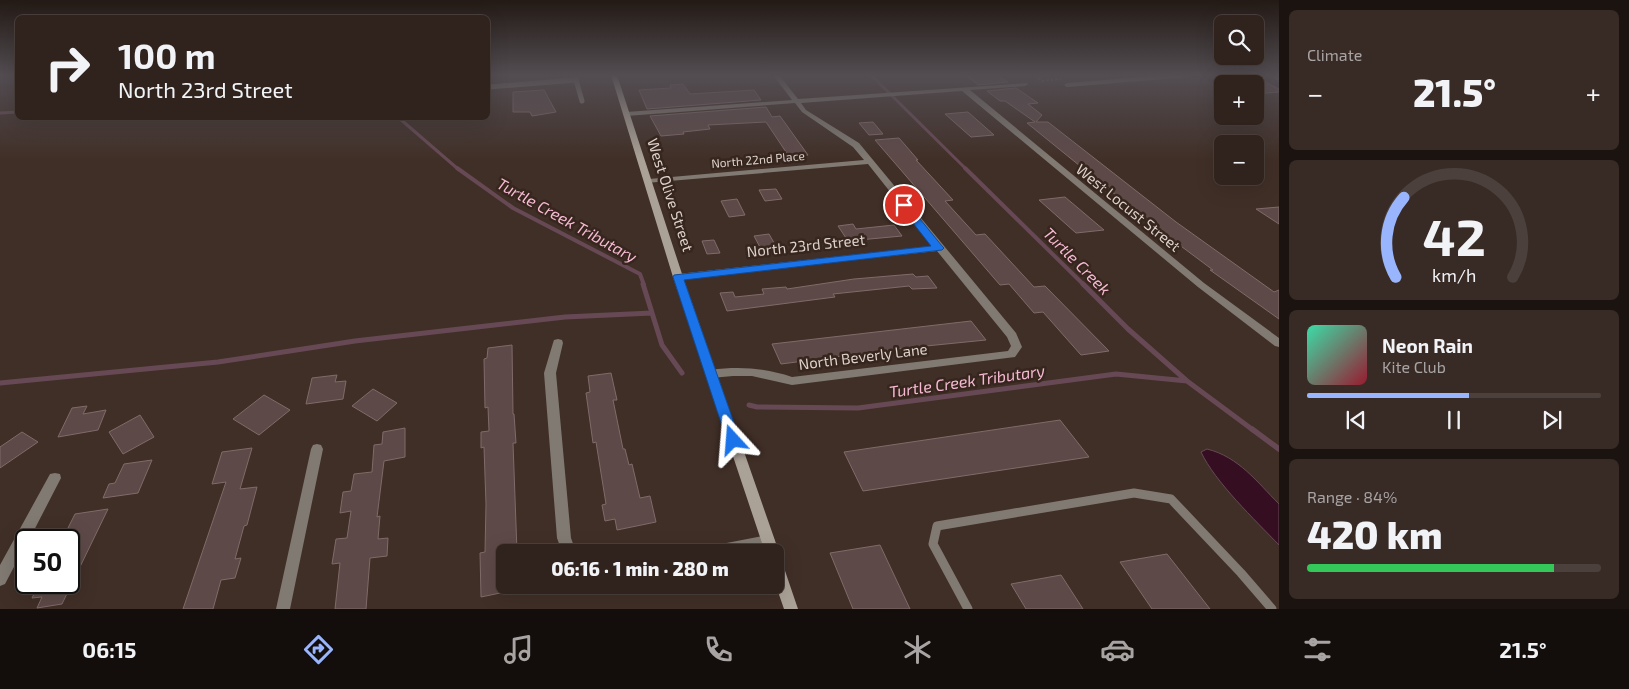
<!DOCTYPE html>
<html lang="en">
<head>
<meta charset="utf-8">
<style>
	:root { --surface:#30231d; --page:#382b26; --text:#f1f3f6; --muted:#a8a4a4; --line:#4b403b; --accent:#99b5fd }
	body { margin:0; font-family:"Exo 2",sans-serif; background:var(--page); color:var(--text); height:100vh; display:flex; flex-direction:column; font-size:19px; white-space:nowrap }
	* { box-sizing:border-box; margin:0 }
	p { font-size:16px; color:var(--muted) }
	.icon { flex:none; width:28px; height:28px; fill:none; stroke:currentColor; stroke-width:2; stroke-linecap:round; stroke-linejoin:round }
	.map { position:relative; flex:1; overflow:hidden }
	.drawer { display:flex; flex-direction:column; gap:10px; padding:10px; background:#1a1310; width:350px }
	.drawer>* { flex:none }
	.top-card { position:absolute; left:15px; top:15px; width:475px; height:105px; border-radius:8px; box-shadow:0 5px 20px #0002,0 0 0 1px var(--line); background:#30231d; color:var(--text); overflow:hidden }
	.buttons { position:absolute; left:1214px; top:15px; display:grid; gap:10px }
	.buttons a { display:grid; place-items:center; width:50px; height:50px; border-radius:8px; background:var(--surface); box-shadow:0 5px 20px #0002,0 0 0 1px var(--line); font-size:25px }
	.speed { position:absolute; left:15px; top:529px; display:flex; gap:10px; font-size:25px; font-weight:700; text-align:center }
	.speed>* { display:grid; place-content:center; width:65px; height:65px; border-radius:50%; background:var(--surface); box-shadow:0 5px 20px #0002,0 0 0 1px var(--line); line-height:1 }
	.speed .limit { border:2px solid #111; border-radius:8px; background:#fff; color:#111 }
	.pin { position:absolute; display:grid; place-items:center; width:42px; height:42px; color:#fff; margin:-21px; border:2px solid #fff; border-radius:50%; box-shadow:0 1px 5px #0007 }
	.me { position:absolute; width:55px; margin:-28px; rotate:341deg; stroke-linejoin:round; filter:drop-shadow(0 0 4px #0008) }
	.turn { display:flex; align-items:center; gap:18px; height:105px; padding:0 20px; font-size:22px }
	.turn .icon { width:65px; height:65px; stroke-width:2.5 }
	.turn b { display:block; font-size:35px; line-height:42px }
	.big { font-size:38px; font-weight:800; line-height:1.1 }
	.drawer .tile { flex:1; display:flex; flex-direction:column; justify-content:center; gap:8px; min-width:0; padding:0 18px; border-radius:8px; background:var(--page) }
	.drawer .dial { align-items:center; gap:0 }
	.dial svg { height:130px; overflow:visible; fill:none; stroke:var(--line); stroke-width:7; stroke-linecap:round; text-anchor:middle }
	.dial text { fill:var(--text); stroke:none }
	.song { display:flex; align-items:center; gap:15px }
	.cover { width:60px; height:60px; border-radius:8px; background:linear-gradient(135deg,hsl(160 70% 55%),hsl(350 70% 35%)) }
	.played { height:5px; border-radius:2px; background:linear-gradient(90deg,var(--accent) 55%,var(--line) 55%) }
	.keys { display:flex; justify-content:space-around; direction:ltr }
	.heat { display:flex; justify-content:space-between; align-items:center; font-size:28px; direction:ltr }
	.charge { height:8px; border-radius:4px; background:linear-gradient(90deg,#34c759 84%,var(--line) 0) }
	.trip { position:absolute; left:496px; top:544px; width:288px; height:50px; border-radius:8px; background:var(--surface); box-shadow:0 5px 20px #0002,0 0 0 1px var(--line); font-weight:800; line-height:50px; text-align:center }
	.tabs { display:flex; height:80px; justify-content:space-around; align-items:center; background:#130e0c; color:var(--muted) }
	.tabs .icon { width:35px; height:35px }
	.tabs .current { color:var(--accent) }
	.tabs b { font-size:22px; color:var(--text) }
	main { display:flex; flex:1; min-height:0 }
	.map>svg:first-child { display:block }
	.water { fill:#350e22; stroke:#674955 }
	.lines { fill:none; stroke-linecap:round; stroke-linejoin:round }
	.stream-far3 { stroke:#674955; stroke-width:3 }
	.stream-far2 { stroke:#674955; stroke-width:4 }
	.stream-far1 { stroke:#674955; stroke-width:5 }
	.stream { stroke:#674955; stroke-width:5.5 }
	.building { fill:#5d4948; stroke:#806a6a }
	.path { stroke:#7e6f68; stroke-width:2; stroke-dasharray:2.5 2; stroke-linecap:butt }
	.lane-far1 { stroke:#807a73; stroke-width:5 }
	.lane { stroke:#807a73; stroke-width:9 }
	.street { fill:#807a73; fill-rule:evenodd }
	.secondary { fill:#aba297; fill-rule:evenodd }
	.route { fill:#1a73e8; stroke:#114b97 }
	.labels { text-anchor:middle; stroke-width:5; stroke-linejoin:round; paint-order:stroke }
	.far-street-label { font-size:12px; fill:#ddd2cc; stroke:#36261e }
	.street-label { font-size:15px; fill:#ddd2cc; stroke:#36261e }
	.water-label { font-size:16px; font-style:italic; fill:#f7bad4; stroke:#36261e }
</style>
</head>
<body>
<main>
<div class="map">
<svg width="1279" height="609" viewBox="0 0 1279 609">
	<rect width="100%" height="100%" fill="#402f27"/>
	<path class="water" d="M1207 449C1239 457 1257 482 1279 504V545C1255 520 1215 482 1201 452Z"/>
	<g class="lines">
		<path class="stream-far3" d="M871 75 966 169
			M0 113 18 112
			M399 118 458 169"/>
		<path class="stream-far2" d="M457 168 513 208 640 274 644 285
			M965 168 1084 285"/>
		<path class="stream-far1" d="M643 284 662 345 682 373
			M1083 284 1128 329 1187 381 1253 430
			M0 383 218 362 355 341 565 317 652 313
			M749 405 757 407 858 408 1116 374 1187 381"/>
		<path class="stream" d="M1252 429 1279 449"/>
	</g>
	<path class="building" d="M966 75H997L1008 82 978 85Z
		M1255 77 1279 89V92L1255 94Z
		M683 84 690 94 754 90 761 100 647 109 639 90 671 88 670 85Z
		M1016 88 1038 103 1028 104 1042 115 1036 122H1048L1176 222 1274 292 1279 290V319L1210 270H1213L1154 226 1027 123 1035 122 1005 101H1000L987 91Z
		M544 90 556 112 532 116 530 112H513V92Z
		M766 107 772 117 780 116 808 155 790 158 766 122 708 125 710 129 683 132 684 134 661 136 650 116Z
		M968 112 994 135 971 137 945 114Z
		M873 122 883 134 869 135 859 123Z
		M899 138 918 160H916L953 200 945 201 976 235 985 234 1034 287 1045 286 1109 351 1081 355 1043 312 1034 313 1009 284 1000 285 875 140Z
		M776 189 782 199 765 201 759 190Z
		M1065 197 1104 230 1076 233 1039 200Z
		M737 199 745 215 729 217 721 201Z
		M1279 207V224L1256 209Z
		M853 224 856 229 894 225 902 236 848 241 838 226Z
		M769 234 777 248 761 249 754 236Z
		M714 240 720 253 707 254 702 241Z
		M913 274 916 277 928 276 937 288 912 289 909 286 833 294 835 297 727 311 720 293 733 292 735 297 764 294 762 289 786 287 787 289 854 279Z
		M971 321 986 340 896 349 781 364 772 344Z
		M512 345 513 414H514L516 443H513L517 552H505V592L481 597 480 553 485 552 486 504 484 447 481 448V432L489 431 488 407 485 408 484 359 487 358 488 348Z
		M611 373 617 400H613L623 449H625L629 465 632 464 640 498 650 496 656 522 617 530 615 519 605 521 602 505 606 504 596 442 593 443 586 393 590 392 588 376Z
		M337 375 335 382 346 381 343 399 306 404 312 378Z
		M373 389 397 403 377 421 352 406Z
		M264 395 290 410 259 435 233 419Z
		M87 406 83 414 106 410 98 430 58 437 72 408Z
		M140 415 154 437 123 454 109 432Z
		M1060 420 1089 457 863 491 844 452Z
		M405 428V457L384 461 377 517 380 516 378 539 388 538 387 556 370 558 366 609H335L340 563 332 564 336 539 347 538 351 511 340 513 343 492 351 491 354 474 372 472 374 445 382 444 383 432Z
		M22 432 38 442 0 468V447Z
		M252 448 240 489 257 487 247 525 244 526 235 559 241 558 235 578 221 580 213 609H183L226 482 212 484 222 452Z
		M152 460 138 493 103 498 109 484 115 483 124 464Z
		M108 509 62 604 37 608 42 597 32 598 40 582H69V540H62L75 514Z
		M880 545 910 609H853L830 553Z
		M1167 554 1210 609H1152L1120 562Z
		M1061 575 1083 609H1026L1011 584Z"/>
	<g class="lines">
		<path class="path" d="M1035 75 1042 81 1061 79"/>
		<path class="lane-far1" d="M576 80 582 101
			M488 87 576 80V75"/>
		<path class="lane" d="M968 609 933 544 937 526 1134 493 1171 499 1241 573 1272 609"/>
		<path class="street" d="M773 75H779L798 99 1027 83 1028 84 1025 86 970 90 1204 283 1279 338V347L1275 346 1198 287 962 91 801 103 806 110 859 143 1016 333 1022 347 1015 357 792 385 752 376H733L711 378 707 377 705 374 707 371 711 370C739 366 765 368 792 377L1008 351 1011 346 1007 337 937 251 675 279 673 277 675 275 678 274 933 246 868 164 646 183 645 181 649 179 864 160 853 147 802 112 795 103 626 116 623 114 626 112 792 100Z
			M1166 75H1191L1188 77 1067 87 1064 85 1067 83Z
			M1268 75 1279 77V81L1269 76Z
			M558 339 562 340 563 343 556 373 571 538 576 552H562L557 538 544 373 553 343 554 340Z
			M317 444 321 445 323 449 290 609H276L311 449 313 445Z
			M55 473 60 474 61 478 29 540H26V544L5 584 0 586V565L50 474Z
			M768 535 773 537 775 541 773 545C752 553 725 555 704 552L706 547 711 546Z"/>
		<path class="secondary" d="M611 75H617L683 277 779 552 777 556 780 557 782 562 798 609H784L775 583V552H765L673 277Z"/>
	</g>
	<linearGradient id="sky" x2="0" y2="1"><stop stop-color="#231a15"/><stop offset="0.47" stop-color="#534d52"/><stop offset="1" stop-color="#534d52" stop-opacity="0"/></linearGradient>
	<rect width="1279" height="160" fill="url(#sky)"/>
	<path class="route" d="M904 202 907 203 942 246 944 248 942 250 684 280 740 440 738 444 733 446 728 444 673 277 674 275 931 246 899 205Z"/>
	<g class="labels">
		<g class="far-street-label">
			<text transform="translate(758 160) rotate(-5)" y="4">North 22nd Place</text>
		</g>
		<g class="street-label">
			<text transform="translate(670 195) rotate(72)" y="5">West Olive Street</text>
			<text transform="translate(1128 208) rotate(39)" y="5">West Locust Street</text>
			<text transform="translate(806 246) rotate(-6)" y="5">North 23rd Street</text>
			<text transform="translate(863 357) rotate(-7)" y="5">North Beverly Lane</text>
		</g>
		<g class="water-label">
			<text transform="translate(567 220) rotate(29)" y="6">Turtle Creek Tributary</text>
			<text transform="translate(1077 261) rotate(45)" y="6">Turtle Creek</text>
			<text transform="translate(967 381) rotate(-8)" y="6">Turtle Creek Tributary</text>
		</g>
	</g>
</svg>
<div class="buttons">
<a><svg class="icon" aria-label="search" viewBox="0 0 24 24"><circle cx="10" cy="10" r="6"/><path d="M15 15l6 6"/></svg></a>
<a>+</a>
<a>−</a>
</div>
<div class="speed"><div class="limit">50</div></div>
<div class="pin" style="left:904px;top:205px;background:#d93025"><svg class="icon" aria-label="arrive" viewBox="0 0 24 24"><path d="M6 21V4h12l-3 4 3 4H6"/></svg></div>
<svg class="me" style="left:733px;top:440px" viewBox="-20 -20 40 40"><path d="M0-17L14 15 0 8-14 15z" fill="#1a73e8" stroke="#fff" stroke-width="4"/></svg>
<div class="trip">06:16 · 1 min · 280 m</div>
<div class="top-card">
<div class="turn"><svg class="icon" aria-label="right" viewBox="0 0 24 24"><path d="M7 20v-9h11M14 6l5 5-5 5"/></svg><div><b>100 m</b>North 23rd Street</div></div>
</div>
</div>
<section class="drawer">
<div class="tile"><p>Climate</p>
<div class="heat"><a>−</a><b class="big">21.5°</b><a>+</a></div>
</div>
<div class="tile dial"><svg viewBox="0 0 100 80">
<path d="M14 69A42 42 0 1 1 86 69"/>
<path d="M14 69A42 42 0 0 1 19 20" stroke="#99b5fd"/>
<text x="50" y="56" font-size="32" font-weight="700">42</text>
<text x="50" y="72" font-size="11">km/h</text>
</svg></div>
<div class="tile">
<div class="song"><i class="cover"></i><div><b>Neon Rain</b><p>Kite Club</p></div></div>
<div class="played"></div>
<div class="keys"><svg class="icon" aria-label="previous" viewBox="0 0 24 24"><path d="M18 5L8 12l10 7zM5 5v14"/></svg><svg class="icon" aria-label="pause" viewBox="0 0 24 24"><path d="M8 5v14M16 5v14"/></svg><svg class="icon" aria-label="next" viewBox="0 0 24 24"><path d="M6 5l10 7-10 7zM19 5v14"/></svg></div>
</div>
<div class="tile"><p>Range · 84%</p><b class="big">420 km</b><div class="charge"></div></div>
</section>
</main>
<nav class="tabs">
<b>06:15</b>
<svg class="icon current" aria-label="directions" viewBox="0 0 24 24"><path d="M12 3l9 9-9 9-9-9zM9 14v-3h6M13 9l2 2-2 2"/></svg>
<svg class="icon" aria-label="music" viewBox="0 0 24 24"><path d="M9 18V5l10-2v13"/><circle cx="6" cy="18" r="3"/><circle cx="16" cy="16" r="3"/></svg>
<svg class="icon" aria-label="phone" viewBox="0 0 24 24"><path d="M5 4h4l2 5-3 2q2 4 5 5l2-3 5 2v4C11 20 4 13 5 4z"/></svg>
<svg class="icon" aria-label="climate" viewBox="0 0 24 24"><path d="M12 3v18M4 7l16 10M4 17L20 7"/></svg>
<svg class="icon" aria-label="car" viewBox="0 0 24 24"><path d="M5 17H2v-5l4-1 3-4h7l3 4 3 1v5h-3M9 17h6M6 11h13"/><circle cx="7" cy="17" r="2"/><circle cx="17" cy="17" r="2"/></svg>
<svg class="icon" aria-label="filters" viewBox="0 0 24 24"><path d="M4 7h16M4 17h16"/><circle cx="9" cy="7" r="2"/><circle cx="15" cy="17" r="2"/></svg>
<b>21.5°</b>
</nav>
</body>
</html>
